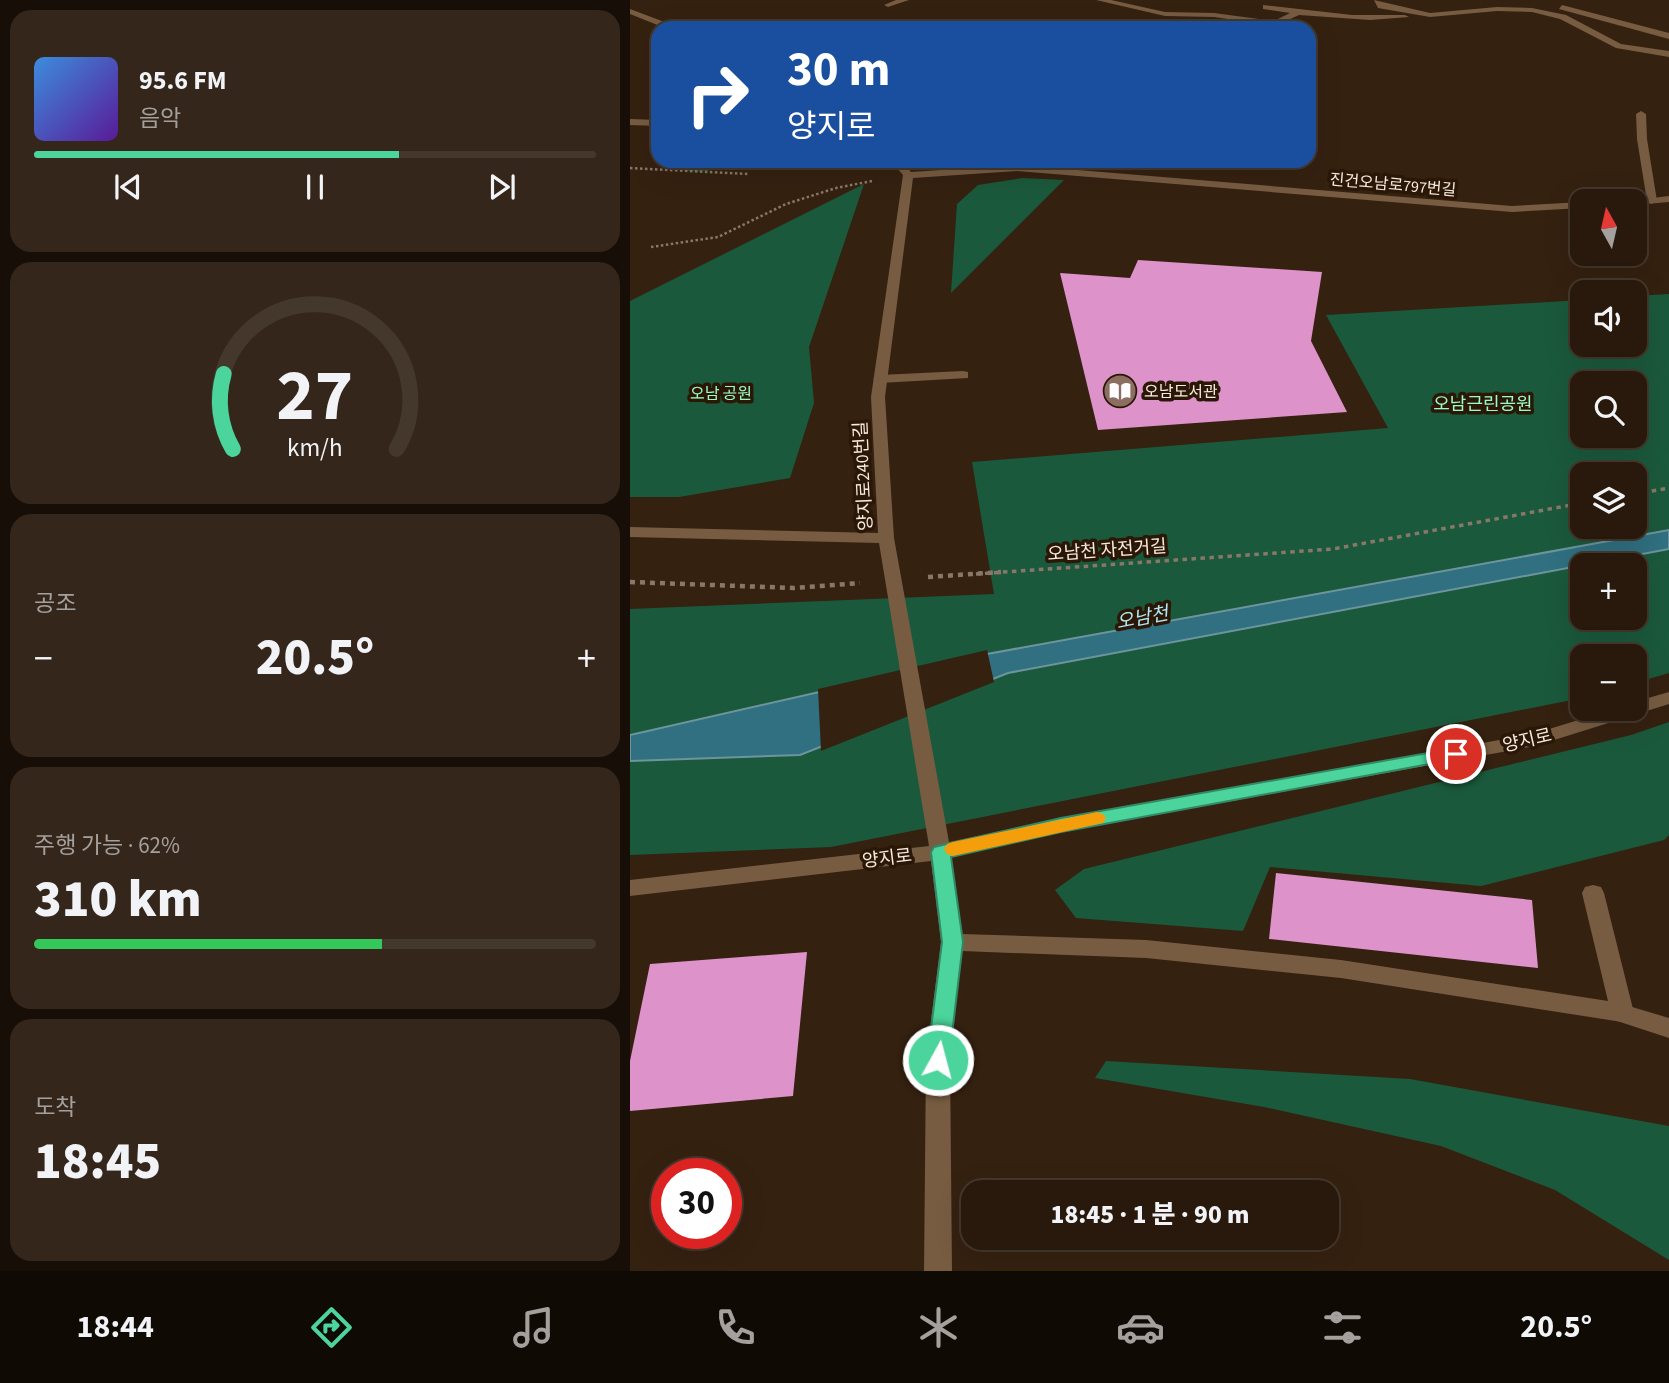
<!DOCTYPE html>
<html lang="ko">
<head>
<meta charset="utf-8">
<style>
	:root { --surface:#28190c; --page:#34261a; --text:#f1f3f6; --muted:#a5a09d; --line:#44382d; --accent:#4bd49b }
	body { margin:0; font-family:"Source Sans 3","Noto Sans KR",sans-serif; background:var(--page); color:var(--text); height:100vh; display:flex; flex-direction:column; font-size:26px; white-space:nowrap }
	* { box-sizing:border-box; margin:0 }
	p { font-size:23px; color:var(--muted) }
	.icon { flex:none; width:38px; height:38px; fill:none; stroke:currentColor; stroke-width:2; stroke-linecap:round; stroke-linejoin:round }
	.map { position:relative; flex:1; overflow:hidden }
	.drawer { display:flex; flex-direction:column; gap:10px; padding:10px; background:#160e07; width:630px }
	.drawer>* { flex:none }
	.top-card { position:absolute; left:21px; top:21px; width:665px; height:147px; border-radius:21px; box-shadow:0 7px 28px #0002,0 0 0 2px var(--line); background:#1a4fa0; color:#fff; overflow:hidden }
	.needle { width:46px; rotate:352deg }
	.controls { position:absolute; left:940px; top:189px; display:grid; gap:14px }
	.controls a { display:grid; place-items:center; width:77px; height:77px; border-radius:14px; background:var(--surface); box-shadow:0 7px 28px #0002,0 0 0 2px var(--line); font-size:35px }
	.speed { position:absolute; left:21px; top:1158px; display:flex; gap:14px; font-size:35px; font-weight:700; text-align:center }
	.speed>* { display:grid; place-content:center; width:91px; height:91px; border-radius:50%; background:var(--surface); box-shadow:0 7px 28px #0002,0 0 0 2px var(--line); line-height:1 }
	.speed .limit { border:10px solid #d22; background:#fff; color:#111 }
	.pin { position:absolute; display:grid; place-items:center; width:60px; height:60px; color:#fff; margin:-30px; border:4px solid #fff; border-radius:50%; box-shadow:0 2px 7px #0007 }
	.me { position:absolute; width:77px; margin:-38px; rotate:7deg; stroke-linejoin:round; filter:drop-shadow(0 0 5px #0008) }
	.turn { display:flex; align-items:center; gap:24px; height:147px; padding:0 21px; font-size:32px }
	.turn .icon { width:91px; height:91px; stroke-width:2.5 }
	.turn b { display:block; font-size:49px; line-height:60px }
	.big { font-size:52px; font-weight:800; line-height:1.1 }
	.drawer .card { flex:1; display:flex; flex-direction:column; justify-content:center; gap:10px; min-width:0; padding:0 24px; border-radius:21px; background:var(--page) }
	.drawer .dial { align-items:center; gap:0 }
	.dial svg { height:182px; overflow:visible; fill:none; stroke:var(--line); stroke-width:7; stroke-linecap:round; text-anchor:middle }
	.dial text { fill:var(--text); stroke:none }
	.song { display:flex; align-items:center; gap:21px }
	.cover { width:84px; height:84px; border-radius:10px; background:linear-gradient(135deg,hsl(210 70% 55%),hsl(270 70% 35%)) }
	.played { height:7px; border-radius:4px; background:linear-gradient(90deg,var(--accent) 65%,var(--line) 65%) }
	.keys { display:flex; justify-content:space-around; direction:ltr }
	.heat { display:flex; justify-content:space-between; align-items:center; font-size:38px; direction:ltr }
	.charge { height:10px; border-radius:5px; background:linear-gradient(90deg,#34c759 62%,var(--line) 0) }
	.trip { position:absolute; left:331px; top:1180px; width:378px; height:70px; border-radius:21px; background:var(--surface); box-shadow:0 7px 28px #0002,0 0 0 2px var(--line); font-weight:800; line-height:70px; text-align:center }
	.dock { display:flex; height:112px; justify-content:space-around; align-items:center; background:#100a05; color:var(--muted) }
	.dock .icon { width:49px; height:49px }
	.dock .current { color:var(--accent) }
	.dock b { font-size:32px; color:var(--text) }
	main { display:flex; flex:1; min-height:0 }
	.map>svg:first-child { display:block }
	.green { fill:#1b593c; fill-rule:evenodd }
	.water { fill:#307081; stroke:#6c959d; stroke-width:2 }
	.pier { fill:#352110 }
	.building { fill:#dd92ca }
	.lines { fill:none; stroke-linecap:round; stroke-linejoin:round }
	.path-far2 { stroke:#89786a; stroke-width:2.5; stroke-dasharray:2.5 2.5; stroke-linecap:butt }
	.path-far1 { stroke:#89786a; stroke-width:3.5; stroke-dasharray:4.5 4.5; stroke-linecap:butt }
	.path { stroke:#89786a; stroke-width:4.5; stroke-dasharray:5 5; stroke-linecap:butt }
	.lane { fill:#775c42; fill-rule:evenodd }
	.street { fill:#775c42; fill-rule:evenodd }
	.route { fill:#4bd49b; stroke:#318a65; stroke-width:2 }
	.slow { fill:#f59e0b }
	.labels { text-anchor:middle; stroke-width:7; stroke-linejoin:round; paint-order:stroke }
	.far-street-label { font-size:16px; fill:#f7eadf; stroke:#2a1706 }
	.far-poi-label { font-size:16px; fill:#f7eadf; stroke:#2a1706; text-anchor:start }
	.far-park-label { font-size:16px; fill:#9afbc8; stroke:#2a1706 }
	.park-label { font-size:18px; fill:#9afbc8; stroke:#2a1706 }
	.street-label { font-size:18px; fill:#f7eadf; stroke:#2a1706 }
	.water-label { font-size:19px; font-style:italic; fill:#b3e8f8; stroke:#2a1706 }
</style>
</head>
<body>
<main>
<section class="drawer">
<div class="card">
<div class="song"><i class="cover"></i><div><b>95.6 FM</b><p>음악</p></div></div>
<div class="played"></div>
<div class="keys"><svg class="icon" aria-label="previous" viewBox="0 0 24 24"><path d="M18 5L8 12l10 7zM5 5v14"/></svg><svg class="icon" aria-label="pause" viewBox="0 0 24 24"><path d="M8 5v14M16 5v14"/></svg><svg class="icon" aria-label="next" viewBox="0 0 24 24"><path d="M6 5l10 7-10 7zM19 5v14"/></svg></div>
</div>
<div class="card dial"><svg viewBox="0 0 100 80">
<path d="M14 69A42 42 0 1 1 86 69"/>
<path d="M14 69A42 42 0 0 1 10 36" stroke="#4bd49b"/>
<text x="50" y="56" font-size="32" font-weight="700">27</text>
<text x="50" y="72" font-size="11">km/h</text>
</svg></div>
<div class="card"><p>공조</p>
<div class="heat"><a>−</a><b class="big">20.5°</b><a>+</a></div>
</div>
<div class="card"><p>주행 가능 · 62%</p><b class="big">310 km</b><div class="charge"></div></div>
<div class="card"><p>도착</p><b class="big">18:45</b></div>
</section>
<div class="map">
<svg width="1039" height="1271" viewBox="0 0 1039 1271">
	<rect width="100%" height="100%" fill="#352110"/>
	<path class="green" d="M31 161H116C93 170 52 179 31 161Z
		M392 178 434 180 321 293 327 204 348 185Z
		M234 184 179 347 184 403 160 478 49 497H0V301Z
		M1039 294V673L1005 683 1004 656H952V698L201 847 0 855V609L364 594 342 462 758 428 696 315 952 300V345H1004L1005 296ZM952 383H1004V436H952ZM952 474H1004V527H952ZM952 565H1004V618H952Z
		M1039 722V835L1034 840 851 886 640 867 613 931 446 918 425 890 454 869 1001 735Z
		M476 1061 780 1079 1039 1126V1260L925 1190 811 1146 634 1107 465 1078Z"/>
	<path class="water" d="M1039 530V549L378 673 170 755 0 761V735L357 654Z"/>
	<path class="pier" d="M357 650 364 682 191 751 188 689Z"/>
	<path class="building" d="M508 260 692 272 681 341 717 412 468 430 430 273 500 278Z
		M646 873 902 900 908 968 639 939Z
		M177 952 163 1096 0 1111V1061L20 964Z"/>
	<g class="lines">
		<path class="path-far2" d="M0 168 118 174
			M21 247 88 237 156 204 206 188 242 181"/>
		<path class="path-far1" d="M1004 494 1039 488
			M346 574 703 549 952 503"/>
		<path class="path" d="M298 577 371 572
			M0 582 164 588 230 583"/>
		<path class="lane" d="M266 0H279L258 7 254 5Z
			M466 0H481L535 12 584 13 644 21 660 13 633 9V5L722 15H775L779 17 740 20 669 15 645 26 584 17 535 16Z
			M744 0 800 13 867 7 902 8 936 15 991 44 1039 51V57L986 48 930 19 902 12 867 11 800 17 748 8Z
			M932 5 1039 33V39L929 9Z
			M1011 111 1016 114 1017 139 1027 201 1022 204 1017 201 1007 139 1006 114Z
			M0 119 28 120V126L0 125Z
			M333 371 338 372V378L250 383 243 379 250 375Z
			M992 1004 1039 1018V1038L984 1020 980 1013 984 1006Z"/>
		<path class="street" d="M0 9 45 26 46 28H35L0 14Z
			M261 161H272L281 172 387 165 882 206 952 202V208L882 212 387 171 283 178 255 397 264 538 319 842 431 818 903 734 984 709H1004V702L1039 692V704L905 746 431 832 321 857 332 934 516 940 711 960 978 1001 952 893 955 887 963 885 971 887 974 893 1004 1013 1000 1020 992 1022 711 978 516 958 332 951 320 1060 322 1271H294L296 1060 311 942 301 861 0 896V880L299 846 249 543 0 537V527L248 533 241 397 273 175Z
			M1039 196V202L1004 205V201H999Z"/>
	</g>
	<path class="route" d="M826 748 835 754 832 758 431 832 321 857 333 942 319 1060 316 1066 308 1069 300 1066 297 1060 312 942 301 852 304 847 431 818Z"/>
	<path class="slow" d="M467 812 473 814 476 818 473 823 323 856 317 854 314 849 317 844 323 842Z"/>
	<defs>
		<symbol id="library-disc" viewBox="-11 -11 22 22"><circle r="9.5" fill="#8d6e63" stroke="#2a1706"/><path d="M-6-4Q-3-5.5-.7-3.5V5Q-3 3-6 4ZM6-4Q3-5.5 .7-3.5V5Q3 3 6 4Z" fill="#fff"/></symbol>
	</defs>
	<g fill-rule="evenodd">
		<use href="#library-disc" x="471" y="372" width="38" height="38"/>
	</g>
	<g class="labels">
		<g class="far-street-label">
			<text transform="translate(763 184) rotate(5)" y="6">진건오남로797번길</text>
		</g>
		<g class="far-poi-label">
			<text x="514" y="397">오남도서관</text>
		</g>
		<g class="far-park-label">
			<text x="91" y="399">오남 공원</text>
		</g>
		<g class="park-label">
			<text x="853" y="410">오남근린공원</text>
		</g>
		<g class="street-label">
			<text transform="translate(233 476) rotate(-93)" y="6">양지로240번길</text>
			<text transform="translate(477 550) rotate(-4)" y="6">오남천 자전거길</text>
			<text transform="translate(897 740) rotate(-13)" y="6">양지로</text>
			<text transform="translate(257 858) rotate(-7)" y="6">양지로</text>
		</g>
		<g class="water-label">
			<text transform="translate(512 617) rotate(-11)" y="7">오남천</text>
		</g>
	</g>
</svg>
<div class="controls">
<a><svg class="needle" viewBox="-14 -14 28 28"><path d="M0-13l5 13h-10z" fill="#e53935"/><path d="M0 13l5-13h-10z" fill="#a5a09d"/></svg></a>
<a><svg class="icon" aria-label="sound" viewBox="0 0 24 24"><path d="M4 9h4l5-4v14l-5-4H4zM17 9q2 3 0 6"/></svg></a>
<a><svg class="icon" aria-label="search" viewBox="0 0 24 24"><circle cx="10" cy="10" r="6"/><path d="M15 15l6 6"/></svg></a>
<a><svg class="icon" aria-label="layers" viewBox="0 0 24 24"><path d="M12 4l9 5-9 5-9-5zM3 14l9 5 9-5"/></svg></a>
<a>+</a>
<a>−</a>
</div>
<div class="speed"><div class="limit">30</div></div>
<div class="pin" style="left:826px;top:754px;background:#d93025"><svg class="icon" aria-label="arrive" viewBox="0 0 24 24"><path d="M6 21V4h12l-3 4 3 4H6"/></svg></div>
<svg class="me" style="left:308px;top:1060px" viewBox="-20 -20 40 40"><circle r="17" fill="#4bd49b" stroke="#fff" stroke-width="3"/><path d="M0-11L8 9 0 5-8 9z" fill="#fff"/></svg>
<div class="trip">18:45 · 1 분 · 90 m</div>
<div class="top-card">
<div class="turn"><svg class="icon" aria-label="right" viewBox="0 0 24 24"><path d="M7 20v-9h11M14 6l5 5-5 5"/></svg><div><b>30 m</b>양지로</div></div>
</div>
</div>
</main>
<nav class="dock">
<b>18:44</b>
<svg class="icon current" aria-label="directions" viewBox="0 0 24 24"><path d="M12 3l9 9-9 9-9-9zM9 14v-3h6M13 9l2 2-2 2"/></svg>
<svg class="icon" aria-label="music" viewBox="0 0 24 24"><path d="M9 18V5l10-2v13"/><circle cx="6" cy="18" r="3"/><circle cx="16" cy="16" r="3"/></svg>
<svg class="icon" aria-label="phone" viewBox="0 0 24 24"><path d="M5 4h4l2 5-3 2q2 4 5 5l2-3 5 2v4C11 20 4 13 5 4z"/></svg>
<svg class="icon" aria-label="climate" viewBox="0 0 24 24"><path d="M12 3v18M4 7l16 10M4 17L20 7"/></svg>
<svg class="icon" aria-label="car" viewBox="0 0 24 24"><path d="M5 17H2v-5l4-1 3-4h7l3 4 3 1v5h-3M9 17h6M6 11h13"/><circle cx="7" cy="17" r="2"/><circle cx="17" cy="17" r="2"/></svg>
<svg class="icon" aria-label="filters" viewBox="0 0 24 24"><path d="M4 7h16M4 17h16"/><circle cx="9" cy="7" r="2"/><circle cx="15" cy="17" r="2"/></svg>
<b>20.5°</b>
</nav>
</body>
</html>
